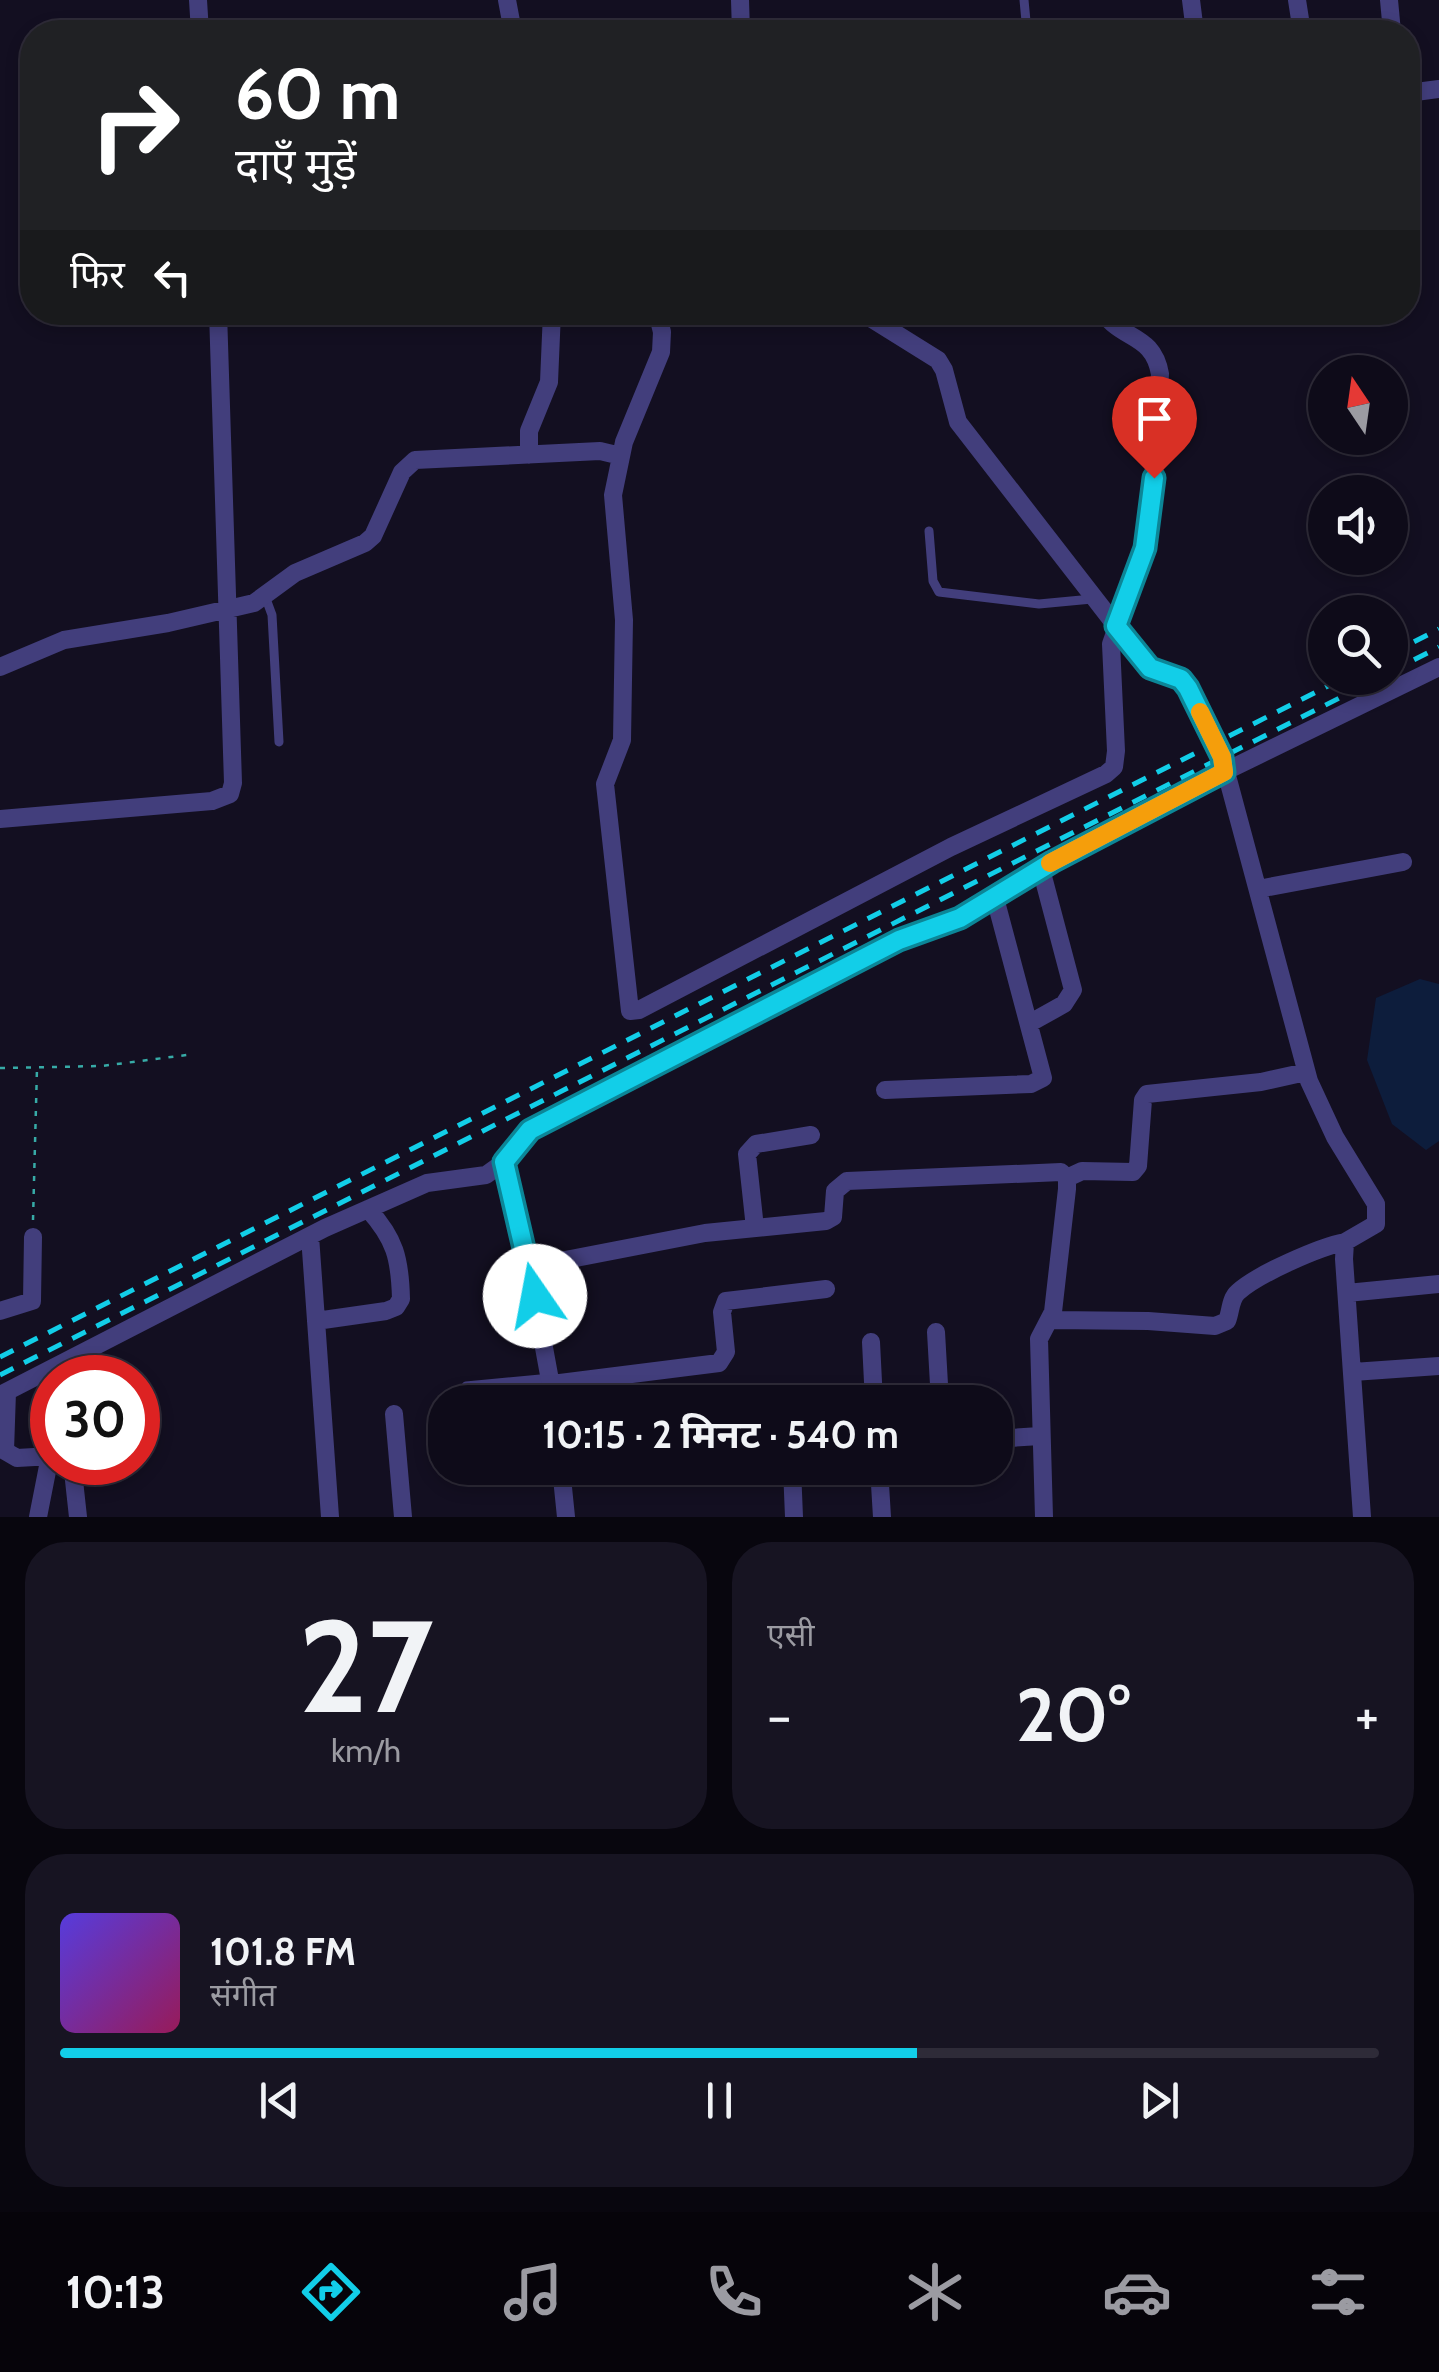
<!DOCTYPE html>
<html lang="hi">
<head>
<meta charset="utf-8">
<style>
	:root { --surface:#0e0b19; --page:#171422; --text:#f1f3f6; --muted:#9b9ba2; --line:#2e2b38; --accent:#12cee8 }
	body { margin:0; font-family:Cabin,"Noto Sans Devanagari",sans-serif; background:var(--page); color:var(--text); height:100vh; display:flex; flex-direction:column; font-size:38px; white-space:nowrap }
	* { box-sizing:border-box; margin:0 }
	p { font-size:32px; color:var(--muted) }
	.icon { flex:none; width:55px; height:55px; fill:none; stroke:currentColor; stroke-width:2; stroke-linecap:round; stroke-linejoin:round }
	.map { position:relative; height:1517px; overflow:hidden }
	.drawer { display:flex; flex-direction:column; gap:25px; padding:25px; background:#08060e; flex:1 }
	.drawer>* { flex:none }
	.banner { position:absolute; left:20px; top:20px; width:1400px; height:305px; border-radius:40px; box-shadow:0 5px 15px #0003,0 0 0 2px var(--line); background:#202124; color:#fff; overflow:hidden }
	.needle { width:65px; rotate:347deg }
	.controls { position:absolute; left:1308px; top:355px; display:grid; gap:20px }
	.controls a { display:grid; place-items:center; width:100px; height:100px; border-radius:50%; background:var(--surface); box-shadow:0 5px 15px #0003,0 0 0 2px var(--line); font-size:50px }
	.speed { position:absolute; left:30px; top:1355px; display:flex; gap:20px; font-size:50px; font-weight:700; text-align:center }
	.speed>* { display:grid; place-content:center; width:130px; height:130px; border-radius:50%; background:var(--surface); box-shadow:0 5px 15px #0003,0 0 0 2px var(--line); line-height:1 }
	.speed .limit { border:15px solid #d22; background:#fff; color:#111 }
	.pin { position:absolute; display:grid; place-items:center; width:85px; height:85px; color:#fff; margin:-102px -42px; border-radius:50% 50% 50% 0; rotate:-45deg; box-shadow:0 0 10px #0007 }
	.pin .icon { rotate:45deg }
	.me { position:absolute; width:110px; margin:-55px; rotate:348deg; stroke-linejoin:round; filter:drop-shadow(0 0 8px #0008) }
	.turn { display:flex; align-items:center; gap:35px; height:210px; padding:0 50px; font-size:45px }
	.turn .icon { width:130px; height:130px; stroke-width:2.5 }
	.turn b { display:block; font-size:70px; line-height:85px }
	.then { display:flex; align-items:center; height:95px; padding:0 50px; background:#0003; gap:20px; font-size:38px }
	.big { font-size:75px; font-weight:700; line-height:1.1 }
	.drawer .widget { flex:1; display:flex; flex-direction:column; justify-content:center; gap:15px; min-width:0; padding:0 35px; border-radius:40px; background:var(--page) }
	.drawer .dial { align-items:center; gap:0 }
	.dial b { font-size:130px; line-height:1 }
	.song { display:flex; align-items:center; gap:30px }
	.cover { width:120px; height:120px; border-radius:15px; background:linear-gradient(135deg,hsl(250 70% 55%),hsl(330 70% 35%)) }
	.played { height:10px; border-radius:5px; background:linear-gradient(90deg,var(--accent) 65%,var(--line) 65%) }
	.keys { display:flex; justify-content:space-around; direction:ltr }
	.heat { display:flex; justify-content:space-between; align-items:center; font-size:55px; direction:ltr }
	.drawer .tiles { flex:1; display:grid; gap:25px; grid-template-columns:1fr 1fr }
	.widget:last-child { grid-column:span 2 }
	.trip { position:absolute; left:428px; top:1385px; width:585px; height:100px; border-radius:40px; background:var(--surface); box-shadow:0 5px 15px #0003,0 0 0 2px var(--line); font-weight:700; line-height:100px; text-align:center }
	.dock { display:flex; height:160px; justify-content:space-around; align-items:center; background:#06040a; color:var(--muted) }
	.dock .icon { width:70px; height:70px }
	.dock .selected { color:var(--accent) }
	.dock b { font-size:45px; color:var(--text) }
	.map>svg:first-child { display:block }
	.water { fill:#0d1d3c }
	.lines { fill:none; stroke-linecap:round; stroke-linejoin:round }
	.path { stroke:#37aba7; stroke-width:2.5; stroke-dasharray:5 8; stroke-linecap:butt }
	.lane { stroke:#423e7c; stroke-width:9 }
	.street { stroke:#423e7c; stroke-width:18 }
	.rail { stroke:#12cee8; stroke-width:5; stroke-dasharray:15 12; stroke-linecap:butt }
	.route-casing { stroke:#0c8697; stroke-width:25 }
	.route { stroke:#12cee8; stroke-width:18 }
	.slow { stroke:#f59e0b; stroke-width:18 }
</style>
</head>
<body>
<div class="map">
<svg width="1439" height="1517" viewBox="0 0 1439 1517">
	<rect width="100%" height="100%" fill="#130f21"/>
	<path class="water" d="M1420 979 1439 984V1141L1426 1150 1392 1124 1367 1060 1376 998Z"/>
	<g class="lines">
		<path class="path" d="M0 1068 102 1066 194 1054
			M33 1220 37 1068"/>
		<path class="lane" d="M1024 0 1027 32
			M929 531 933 581 939 592 1039 604 1092 599
			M265 596 272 615 279 742
			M466 1386 551 1378"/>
		<path class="street" d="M198 0 200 32
			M507 0 513 32
			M740 0 741 32
			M1191 0 1195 32
			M1297 0 1302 32
			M1389 0 1392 32
			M1408 93 1439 89
			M657 312 662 332 661 352 624 442 613 495 624 620 622 740 605 784 630 1011 639 1010 951 847 1106 774 1114 767 1116 751 1111 644 1145 548 1150 525 1160 374C1153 333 1122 341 1103 312
			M861 312 938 360 944 370 958 422 1141 658C1155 674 1176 672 1188 688L1222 757 1309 1081 1335 1137 1376 1204V1224L1345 1242 1344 1259 1362 1517
			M529 455V431L549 382 552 312
			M0 667 64 640 168 623 254 603 295 573 365 543 373 536 402 472 415 460 600 451 621 456
			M0 819 212 801 230 794 233 783 218 312
			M1258 889 1403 862
			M1030 1023 1064 1004 1073 990 1041 869
			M885 1090 1031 1084 1043 1078 995 898
			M504 1162 527 1255 554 1402
			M1067 1178 1082 1171 1133 1172 1138 1166 1143 1100 1147 1094 1261 1082 1306 1072
			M755 1228 747 1154 756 1144 811 1135
			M310 1236 330 1517
			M529 1267 705 1233 826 1221 833 1217 835 1191 847 1181 1061 1172 1067 1178V1189L1053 1312 1039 1339 1044 1517
			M1347 1293 1439 1284
			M0 1311 32 1301 33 1237
			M1052 1320 1148 1321 1215 1326 1227 1321C1231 1311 1230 1299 1238 1292 1258 1274 1319 1247 1345 1242
			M316 1321 386 1311 396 1307 401 1299C400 1258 395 1239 368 1209
			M936 1332 940 1402
			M871 1342 874 1402
			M1353 1372 1439 1366
			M552 1384 719 1363 726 1352 722 1312 726 1301 826 1289
			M7 1392 5 1451 17 1458 52 1456
			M0 1395 325 1228 427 1183 486 1175 504 1162 540 1123 899 940 960 919 1052 862 1224 772 1439 667
			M394 1414 403 1517
			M995 1439 1040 1436
			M72 1462 78 1517
			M561 1468 566 1517
			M792 1468 794 1517
			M879 1468 882 1517
			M38 1517 50 1456"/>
		<path class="rail" d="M1390 654 1439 629
			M1390 672 1439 647
			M0 1357 1344 678
			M0 1375 1379 678"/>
	</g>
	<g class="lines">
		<defs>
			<path id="route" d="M535 1296 504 1162 530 1130 899 940 960 918 1052 862 1224 772 1222 757 1188 688 1181 679 1150 668 1116 626 1145 548 1154 478"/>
		</defs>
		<use href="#route" class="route-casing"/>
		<use href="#route" class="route"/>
		<path class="slow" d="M1050 863 1224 772 1222 757 1200 712"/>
	</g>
</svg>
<div class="controls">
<a><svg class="needle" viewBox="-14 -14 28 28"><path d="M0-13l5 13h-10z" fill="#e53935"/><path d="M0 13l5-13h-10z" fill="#9b9ba2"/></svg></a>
<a><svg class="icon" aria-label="sound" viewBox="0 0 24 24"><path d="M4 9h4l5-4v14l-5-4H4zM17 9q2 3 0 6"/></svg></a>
<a><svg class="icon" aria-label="search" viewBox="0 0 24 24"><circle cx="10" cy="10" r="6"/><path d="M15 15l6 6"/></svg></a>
</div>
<div class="speed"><div class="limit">30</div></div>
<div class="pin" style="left:1154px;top:478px;background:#d93025"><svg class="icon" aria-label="arrive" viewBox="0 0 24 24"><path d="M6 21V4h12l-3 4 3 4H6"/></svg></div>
<svg class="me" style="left:535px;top:1296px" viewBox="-20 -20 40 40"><circle r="19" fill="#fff"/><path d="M0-13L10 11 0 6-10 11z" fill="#12cee8"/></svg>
<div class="trip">10:15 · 2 मिनट · 540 m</div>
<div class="banner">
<div class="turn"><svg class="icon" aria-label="right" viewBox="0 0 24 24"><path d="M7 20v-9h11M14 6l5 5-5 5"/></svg><div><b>60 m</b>दाएँ मुड़ें</div></div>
<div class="then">फिर<svg class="icon" aria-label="left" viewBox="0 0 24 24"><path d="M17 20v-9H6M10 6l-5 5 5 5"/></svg></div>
</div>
</div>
<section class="drawer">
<div class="tiles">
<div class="widget dial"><b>27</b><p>km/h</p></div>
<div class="widget"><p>एसी</p>
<div class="heat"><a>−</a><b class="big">20°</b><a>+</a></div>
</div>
<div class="widget">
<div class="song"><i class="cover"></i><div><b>101.8 FM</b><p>संगीत</p></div></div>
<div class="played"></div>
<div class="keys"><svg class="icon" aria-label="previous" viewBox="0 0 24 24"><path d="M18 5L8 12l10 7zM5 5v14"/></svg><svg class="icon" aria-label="pause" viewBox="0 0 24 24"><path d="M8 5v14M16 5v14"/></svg><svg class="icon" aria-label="next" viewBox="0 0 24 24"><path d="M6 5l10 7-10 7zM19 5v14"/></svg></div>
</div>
</div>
</section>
<nav class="dock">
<b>10:13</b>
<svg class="icon selected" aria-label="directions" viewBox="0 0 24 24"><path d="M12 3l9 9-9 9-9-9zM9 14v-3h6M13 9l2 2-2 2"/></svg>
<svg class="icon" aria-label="music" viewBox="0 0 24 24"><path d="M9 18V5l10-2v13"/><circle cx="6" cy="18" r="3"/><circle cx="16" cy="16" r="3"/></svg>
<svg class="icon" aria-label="phone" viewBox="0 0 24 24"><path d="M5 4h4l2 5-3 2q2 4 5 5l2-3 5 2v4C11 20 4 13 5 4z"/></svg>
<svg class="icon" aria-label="climate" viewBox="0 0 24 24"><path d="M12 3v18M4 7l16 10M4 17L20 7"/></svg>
<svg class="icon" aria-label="car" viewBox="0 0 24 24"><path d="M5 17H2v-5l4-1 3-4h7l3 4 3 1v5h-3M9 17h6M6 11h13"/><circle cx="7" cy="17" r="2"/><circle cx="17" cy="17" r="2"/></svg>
<svg class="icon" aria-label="filters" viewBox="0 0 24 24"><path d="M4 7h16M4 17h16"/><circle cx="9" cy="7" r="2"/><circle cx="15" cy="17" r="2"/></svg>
</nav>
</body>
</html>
